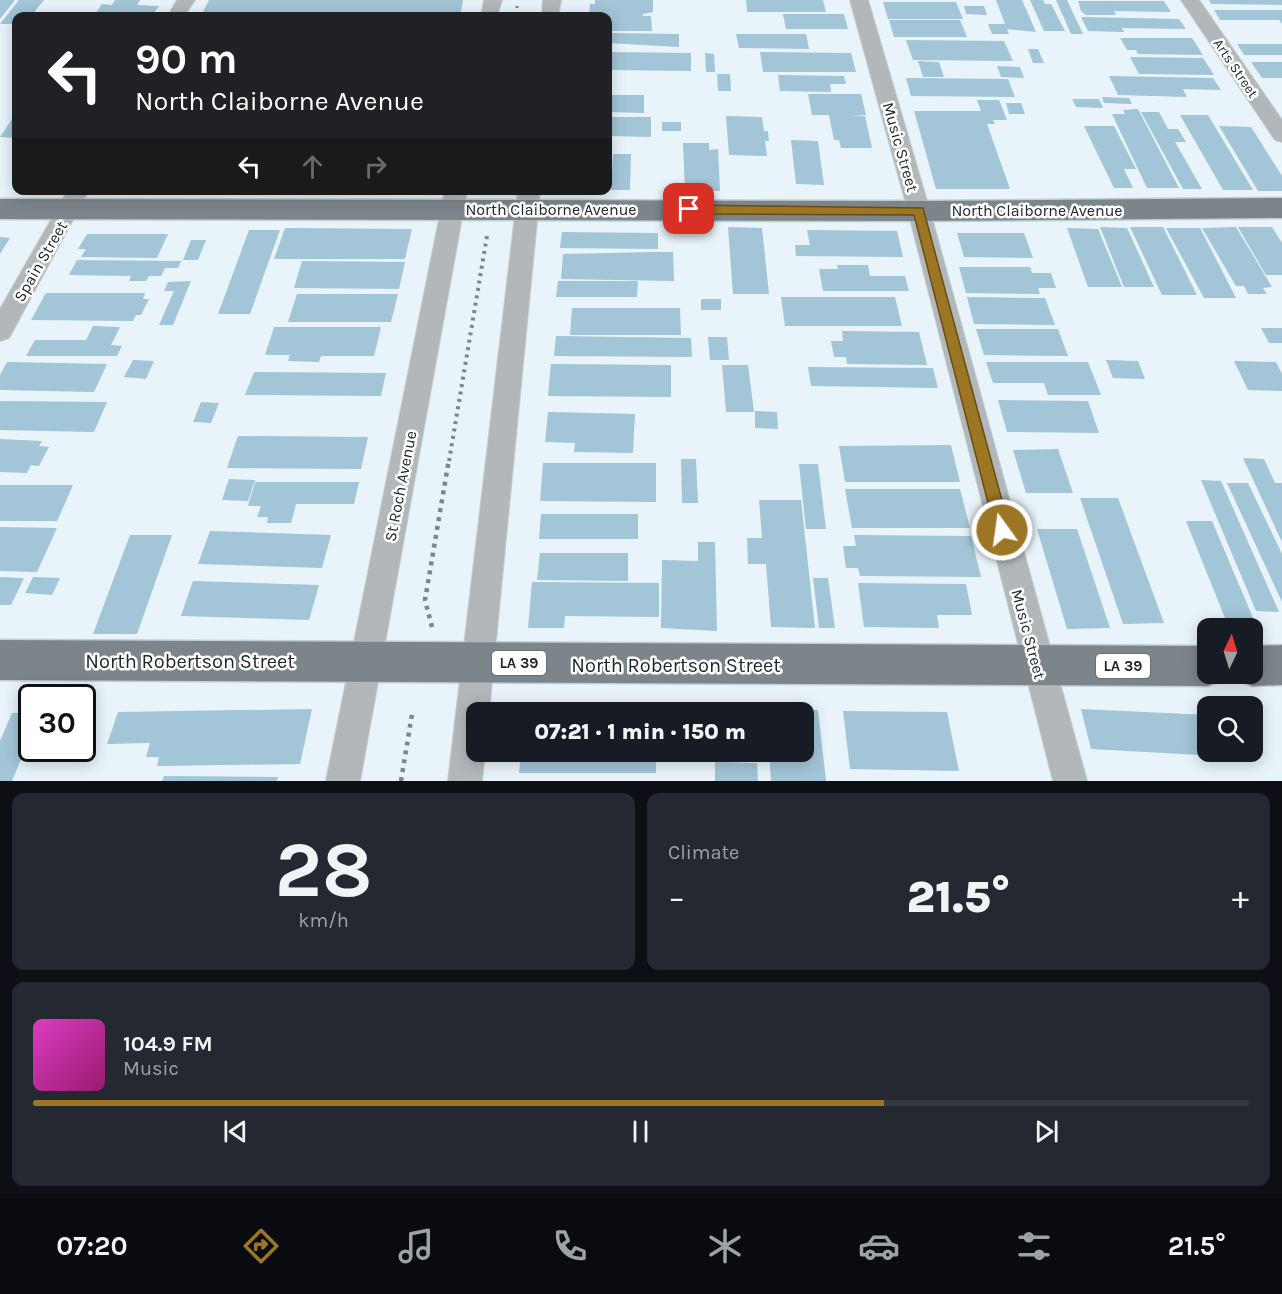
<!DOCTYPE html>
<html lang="en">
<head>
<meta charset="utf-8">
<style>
	:root { --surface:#171b24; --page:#242831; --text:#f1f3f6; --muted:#9ea1a6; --line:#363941; --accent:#9d7623 }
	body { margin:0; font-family:Karla,sans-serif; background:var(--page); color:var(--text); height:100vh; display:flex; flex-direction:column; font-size:22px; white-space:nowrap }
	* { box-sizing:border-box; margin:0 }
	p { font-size:20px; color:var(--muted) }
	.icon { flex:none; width:33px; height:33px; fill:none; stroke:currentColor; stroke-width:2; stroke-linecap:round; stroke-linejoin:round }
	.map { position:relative; height:781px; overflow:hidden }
	.panel { display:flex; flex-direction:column; gap:12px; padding:12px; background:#0d0f14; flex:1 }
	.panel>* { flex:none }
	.banner { position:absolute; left:12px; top:12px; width:600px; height:183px; border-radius:12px; box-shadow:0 3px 15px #0003; background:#202124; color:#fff; overflow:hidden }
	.needle { width:39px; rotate:4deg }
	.controls { position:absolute; left:1197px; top:618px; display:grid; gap:12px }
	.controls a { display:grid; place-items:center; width:66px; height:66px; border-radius:12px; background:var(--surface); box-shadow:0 3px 15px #0003; font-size:30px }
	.speed { position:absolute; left:18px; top:684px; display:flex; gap:12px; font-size:30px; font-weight:700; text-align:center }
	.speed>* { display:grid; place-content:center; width:78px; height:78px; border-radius:50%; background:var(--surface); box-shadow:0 3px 15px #0003; line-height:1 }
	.speed .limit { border:3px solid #111; border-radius:9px; background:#fff; color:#111 }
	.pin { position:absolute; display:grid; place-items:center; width:51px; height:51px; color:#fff; margin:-26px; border-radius:12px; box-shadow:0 3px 9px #0006 }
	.me { position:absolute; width:66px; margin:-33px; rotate:346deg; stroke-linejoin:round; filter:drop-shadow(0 0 4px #0008) }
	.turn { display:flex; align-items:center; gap:21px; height:126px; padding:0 24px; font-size:27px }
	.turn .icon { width:78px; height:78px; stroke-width:2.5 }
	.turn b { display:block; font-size:42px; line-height:51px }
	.lanes { display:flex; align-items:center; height:57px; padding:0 24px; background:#0003; justify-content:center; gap:30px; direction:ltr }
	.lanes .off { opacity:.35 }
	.big { font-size:45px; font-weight:800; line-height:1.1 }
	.panel .tile { flex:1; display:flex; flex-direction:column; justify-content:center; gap:9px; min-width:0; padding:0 21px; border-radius:12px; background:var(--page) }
	.panel .dial { align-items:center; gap:0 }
	.dial b { font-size:78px; line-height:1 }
	.song { display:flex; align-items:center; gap:18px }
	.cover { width:72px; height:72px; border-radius:9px; background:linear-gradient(135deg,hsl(310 70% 55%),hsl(320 70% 35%)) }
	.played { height:6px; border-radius:3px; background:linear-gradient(90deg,var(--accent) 70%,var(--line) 70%) }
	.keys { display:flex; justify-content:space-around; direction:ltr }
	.heat { display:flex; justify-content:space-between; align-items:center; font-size:33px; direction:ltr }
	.panel .tiles { flex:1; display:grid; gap:12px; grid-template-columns:1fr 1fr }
	.tile:last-child { grid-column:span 2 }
	.trip { position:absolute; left:466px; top:702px; width:348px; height:60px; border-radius:12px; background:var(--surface); box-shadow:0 3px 15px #0003; font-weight:800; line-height:60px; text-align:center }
	.tab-bar { display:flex; height:96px; justify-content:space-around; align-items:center; background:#090b0e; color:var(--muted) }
	.tab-bar .icon { width:42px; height:42px }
	.tab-bar .selected { color:var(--accent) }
	.tab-bar b { font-size:27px; color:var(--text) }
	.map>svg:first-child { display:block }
	.building { fill:#a2c5d7 }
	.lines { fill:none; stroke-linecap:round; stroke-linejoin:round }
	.minor-casing { stroke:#c4cfd4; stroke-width:2 }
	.primary-casing { stroke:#c4cfd4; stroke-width:3 }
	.path-far2 { stroke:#7e868a; stroke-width:3; stroke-dasharray:2 4; stroke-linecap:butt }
	.path-far1 { stroke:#7e868a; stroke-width:4; stroke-dasharray:3 4.5; stroke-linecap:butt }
	.path { stroke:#7e868a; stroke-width:4.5; stroke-dasharray:4 5; stroke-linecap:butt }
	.minor { fill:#b2b7b9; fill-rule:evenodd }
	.primary { fill:#7c858a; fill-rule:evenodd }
	.route { fill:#9d7623; stroke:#664d17; stroke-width:1.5 }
	.labels { text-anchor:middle; stroke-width:5; stroke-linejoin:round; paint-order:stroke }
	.far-street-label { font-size:14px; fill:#222729; stroke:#fff }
	.shield { fill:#fff; stroke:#646869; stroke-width:1.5 }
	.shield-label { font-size:15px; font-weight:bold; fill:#222729 }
	.street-label { font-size:16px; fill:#222729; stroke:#fff }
	.near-street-label { font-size:20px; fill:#222729; stroke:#fff }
</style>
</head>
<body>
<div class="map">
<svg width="1282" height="781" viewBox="0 0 1282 781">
	<rect width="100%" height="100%" fill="#e8f4fa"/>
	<path class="building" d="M0 0H15L0 19Z
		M19 0H44L31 16H16V24H0Z
		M115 0H140L137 5 159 6 153 14 96 13 102 4 112 5Z
		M209 0H463L461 12H452L451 16H379L380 12H298L296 16H288L290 12H203Z
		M595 0H653V12L643 14V16H651L652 31H608V16H589L590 4H595Z
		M746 0H823L826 12H747Z
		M996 0H1022L1036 32 1007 29 1009 34H992L988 24H1005Z
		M1030 0H1043L1045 4H1051L1065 31H1044Z
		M1056 0H1067L1083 34H1071Z
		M1209 0H1282V5L1211 4Z
		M1078 1H1164L1171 12 1114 11 1116 15H1086L1081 11Z
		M883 2H956L963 19H888Z
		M964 6H984L987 15 966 14Z
		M1214 10H1282V24L1279 20H1220Z
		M783 14H844L848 29H786Z
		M1081 17 1179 19 1186 29 1122 28 1124 32 1088 31Z
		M889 20H960L967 37H894Z
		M608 33 679 34V47L608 43Z
		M736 34H806L809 49 739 48Z
		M1120 38H1192L1203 55 1138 54 1136 50H1127Z
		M906 40 1004 41 1013 61 913 60Z
		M1237 44H1282V55H1244Z
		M1028 49H1038L1044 63H1033Z
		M608 52 691 53V71L608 70Z
		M760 52 851 53 856 72H763Z
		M705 53 714 54 715 72H706Z
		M1130 57 1203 58 1214 75 1139 74Z
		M918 61 939 62 944 77H923Z
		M1251 62H1282V78H1262Z
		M997 66 1020 67 1024 78 1001 77Z
		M717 74H730L731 91H718Z
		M778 75 844 76 846 84H830L831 92 780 91Z
		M1109 76 1213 78 1221 90 1183 89 1187 97 1118 95Z
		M906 78 1008 79 1015 97 911 96Z
		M808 94H861L866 115 850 116H865L872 148H841L839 140H834L829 115H812Z
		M608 95H644V113L608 112Z
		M1102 97 1129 98 1132 104 1104 103Z
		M1072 99H1099L1103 108 1076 107Z
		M977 100H999L1007 120H993L995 124H987L1010 189H936L914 111H981Z
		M1006 103H1021L1025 114H1009Z
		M1138 109 1179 188H1147L1112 114H1125L1123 110Z
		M1141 112H1159L1168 129H1178L1186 142H1175L1202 189H1183Z
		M1180 115H1208L1253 190H1223Z
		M14 116H16V138L0 137Z
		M726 116 762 117 764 131H768L769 141H765L767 156 729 155Z
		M608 117H651V137L608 136Z
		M662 122H681V131H662Z
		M1084 126H1114L1136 169H1124L1133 188H1114Z
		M1219 126 1251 127 1282 176V191H1258Z
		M791 140 818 141 824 185 796 184Z
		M683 143H709V150L718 149 720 191 685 190Z
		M613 154H631L630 190H611Z
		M728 227 762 228 769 294H733Z
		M1100 227 1127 228 1154 287H1124Z
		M1130 227H1163L1197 295H1162Z
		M1236 227 1272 287 1263 288 1267 294H1248L1244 286H1236L1202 228Z
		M1238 227H1272L1282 243V275H1266Z
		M285 228 412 229 405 259H274Z
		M1067 228 1098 229 1122 287H1088Z
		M1166 228H1200L1236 298H1204Z
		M249 230H280L250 314H218Z
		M807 230 897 231 903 257 796 256 795 245H810Z
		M562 232 658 233V249L560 248Z
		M957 233H1024L1033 258 964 257Z
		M87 234H168L157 258 81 257 86 249H78Z
		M0 237 10 238 0 254Z
		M191 240H206L198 260H183Z
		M652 252H673L674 281 561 279 563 254Z
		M77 260 181 261 178 268H165L161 276H149L146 281H129L131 276 69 275Z
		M302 261 405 262 399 289 294 288Z
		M837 265H868L870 276H905L909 291H823L819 269H838Z
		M959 267H1030L1032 273H1051L1056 288H1038L1040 294 966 293Z
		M191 281 173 325H159L174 291H164L168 282Z
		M558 281H638L637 297H556Z
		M46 293H145L143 299H149L141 315H136L133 321 31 320Z
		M297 294H398L391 322H288Z
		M781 297H895L902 326H785Z
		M967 297 1045 298 1055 325 974 324Z
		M701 299H721V310H701Z
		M572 308H680L681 335H570Z
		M93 326 120 327 111 345 122 346 117 356H26L35 340H86Z
		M274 327H381L374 356H321L319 362 288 361 290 355H265Z
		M1261 328H1282V343H1269Z
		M976 329H1058L1068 356 984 355Z
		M842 331 919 332 927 365 847 364 846 357H834L831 341H843Z
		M556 336 691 338 692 357 554 356Z
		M708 337H727L729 360H710Z
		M133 360 154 361 146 379 124 377Z
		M1106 360 1138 361 1145 379 1113 378Z
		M1234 361 1276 362 1282 374V391L1248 390Z
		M7 362 107 364 94 392 0 390V375Z
		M986 362H1088L1101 395H1048L1044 383H993Z
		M551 364 671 365V397L548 396Z
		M722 365H748L754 412H726Z
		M808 367 933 368 938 388 811 386Z
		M254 372 386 373 381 396 245 395Z
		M998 400 1088 401 1099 433 1007 432Z
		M0 401 107 402 94 432 0 430Z
		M201 402 219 403 211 423 193 422Z
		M755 411 777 412 778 429 755 428Z
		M548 412 635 414 633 453 574 452 575 443 545 442Z
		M238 436 368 437 361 469 227 468Z
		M0 439 42 441 39 446 49 447 39 466 31 465 27 473 0 472Z
		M951 445 960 482H845L839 446Z
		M1058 449 1073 493H1026L1013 450Z
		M1243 458 1264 459 1275 483H1282V542Z
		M681 459H696L698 503H682Z
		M543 463H656V502L540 501Z
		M799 464H818L826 529H806Z
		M229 479 255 480 248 501 222 500Z
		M1201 480 1221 481 1279 612 1256 611Z
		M255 482H359L354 504H296L291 523H267L268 517H257L261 506H248Z
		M1227 483H1248L1282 554V602Z
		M0 485H73L57 521H0Z
		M845 489H960L970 528H852Z
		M1080 498H1118L1164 623 1123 624Z
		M759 500H801L815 628 771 627 766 564H748L747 538H762Z
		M541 514H638V539H539Z
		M1186 521H1212L1259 632H1252V628H1229Z
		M0 527 57 528 37 572 0 571Z
		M1037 529H1077L1110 628 1067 629Z
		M210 531 331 535 322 568 198 564Z
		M130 535H172L137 634H93Z
		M854 535 971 536 981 577 860 576 858 568H846L843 546H856Z
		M698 542H715L717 631 661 628 662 560 698 561Z
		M540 553H628V581L537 580Z
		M0 577 24 578 11 605H0Z
		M33 577 60 578 52 595 25 593Z
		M813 578H828L835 628H819Z
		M193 581 319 585 309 620 181 616Z
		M532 582 659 583V617L565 616 564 628H528Z
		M858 583 966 584 972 615H937L939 628 864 627Z
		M312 709 300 764 157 766 159 757H146L150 743 107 744 118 712Z
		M766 709 818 710 826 781H771L769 752H804V712H766Z
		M1081 709 1208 715V752H1235L1237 757 1091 749Z
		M525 710H599V712H524Z
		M843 711 947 712 959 771 850 769Z
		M12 713H32V733L12 781H0V741Z
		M521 752H656V773H519Z
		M715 762 757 763 758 781H715Z
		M164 776 278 777 277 781H162Z"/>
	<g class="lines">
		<defs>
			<path id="minor" d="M177 0H195L184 16H168Z
				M484 0H502L497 16H481Z
				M543 0H561L558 16H542Z
				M850 0H868L930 211 1087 781H1053L908 211Z
				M1181 0H1199L1282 120V142L1275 140Z
				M68 190H89L9 338 0 341V309Z
				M445 190H467L360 781H326Z
				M518 190H540L489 712H477V752H485L482 781H448Z"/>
			<path id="primary" d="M1282 198V218L919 221 0 219V199L919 201Z
				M0 640 1208 646V674H1225L1222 680 1208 686 0 680Z
				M1282 645V685L1252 686 1238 680 1235 674H1252V646Z"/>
		</defs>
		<use href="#minor" class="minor-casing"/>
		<use href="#primary" class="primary-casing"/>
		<path class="path-far2" d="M517 6V16"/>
		<path class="path-far1" d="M449 461 487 236"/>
		<path class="path" d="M432 627 425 600 449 459
			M401 781 412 714"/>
		<use href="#minor" class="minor"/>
		<use href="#primary" class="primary"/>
	</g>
	<path class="route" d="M689 205 923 208 1010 530 1008 535 1002 537 997 535 995 530 914 215 689 214 683 209Z"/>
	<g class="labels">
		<g class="far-street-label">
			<text transform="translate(1236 68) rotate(56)" y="5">Arts Street</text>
		</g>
		<g class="shield">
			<rect x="492" y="651" width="54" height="24" rx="4.5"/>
			<rect x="1096" y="654" width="54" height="24" rx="4.5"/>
		</g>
		<g class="shield-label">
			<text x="519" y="668">LA 39</text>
			<text x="1123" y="671">LA 39</text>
		</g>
		<g class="street-label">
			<text transform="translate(901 147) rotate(74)" y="6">Music Street</text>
			<text x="551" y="215">North Claiborne Avenue</text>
			<text x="1037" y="216">North Claiborne Avenue</text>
			<text transform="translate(40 261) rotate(-60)" y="6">Spain Street</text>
			<text transform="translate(400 486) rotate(-79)" y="6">St Roch Avenue</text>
			<text transform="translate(1029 634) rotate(75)" y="6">Music Street</text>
		</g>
		<g class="near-street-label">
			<text x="190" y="668">North Robertson Street</text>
			<text x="676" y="672">North Robertson Street</text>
		</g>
	</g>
</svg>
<div class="controls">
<a><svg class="needle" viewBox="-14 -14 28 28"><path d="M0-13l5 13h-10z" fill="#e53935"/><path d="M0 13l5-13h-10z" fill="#9ea1a6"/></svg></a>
<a><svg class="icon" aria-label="search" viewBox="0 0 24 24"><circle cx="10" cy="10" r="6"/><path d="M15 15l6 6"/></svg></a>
</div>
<div class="speed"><div class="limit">30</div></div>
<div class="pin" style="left:689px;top:209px;background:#d93025"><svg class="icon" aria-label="arrive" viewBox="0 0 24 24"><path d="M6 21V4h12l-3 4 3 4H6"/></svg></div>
<svg class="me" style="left:1002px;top:530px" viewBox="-20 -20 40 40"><circle r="17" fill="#9d7623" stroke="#fff" stroke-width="3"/><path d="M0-11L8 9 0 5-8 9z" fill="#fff"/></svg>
<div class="trip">07:21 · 1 min · 150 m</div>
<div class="banner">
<div class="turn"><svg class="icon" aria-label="left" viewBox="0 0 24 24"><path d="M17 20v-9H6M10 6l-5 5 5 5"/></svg><div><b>90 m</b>North Claiborne Avenue</div></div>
<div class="lanes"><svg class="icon" aria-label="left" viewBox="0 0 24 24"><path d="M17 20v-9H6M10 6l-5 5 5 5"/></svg><svg class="icon off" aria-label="ahead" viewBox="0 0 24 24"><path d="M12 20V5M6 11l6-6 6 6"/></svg><svg class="icon off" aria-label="right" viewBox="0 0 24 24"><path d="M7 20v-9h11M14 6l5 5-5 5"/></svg></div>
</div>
</div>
<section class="panel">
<div class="tiles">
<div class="tile dial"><b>28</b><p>km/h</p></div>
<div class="tile"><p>Climate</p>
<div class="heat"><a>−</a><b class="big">21.5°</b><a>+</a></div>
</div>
<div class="tile">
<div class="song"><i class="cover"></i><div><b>104.9 FM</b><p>Music</p></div></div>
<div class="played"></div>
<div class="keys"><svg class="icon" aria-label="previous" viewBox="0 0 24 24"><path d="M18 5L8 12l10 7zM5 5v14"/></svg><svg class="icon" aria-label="pause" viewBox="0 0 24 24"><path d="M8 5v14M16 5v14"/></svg><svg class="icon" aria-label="next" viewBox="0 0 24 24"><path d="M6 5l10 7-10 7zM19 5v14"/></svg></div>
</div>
</div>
</section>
<nav class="tab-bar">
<b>07:20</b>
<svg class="icon selected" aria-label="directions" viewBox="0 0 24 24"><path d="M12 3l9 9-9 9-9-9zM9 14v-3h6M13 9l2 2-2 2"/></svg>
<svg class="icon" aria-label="music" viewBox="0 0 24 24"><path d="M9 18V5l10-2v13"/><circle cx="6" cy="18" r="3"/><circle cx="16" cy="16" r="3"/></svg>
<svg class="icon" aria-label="phone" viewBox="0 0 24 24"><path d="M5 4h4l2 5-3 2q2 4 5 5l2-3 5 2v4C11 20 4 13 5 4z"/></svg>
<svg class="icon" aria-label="climate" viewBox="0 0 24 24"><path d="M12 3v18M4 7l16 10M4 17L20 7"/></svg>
<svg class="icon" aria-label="car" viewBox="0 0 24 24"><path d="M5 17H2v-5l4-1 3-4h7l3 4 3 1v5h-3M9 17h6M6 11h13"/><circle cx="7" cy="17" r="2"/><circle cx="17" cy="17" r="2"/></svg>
<svg class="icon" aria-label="filters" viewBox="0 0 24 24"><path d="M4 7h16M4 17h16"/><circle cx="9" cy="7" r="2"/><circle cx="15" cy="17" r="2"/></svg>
<b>21.5°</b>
</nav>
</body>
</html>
